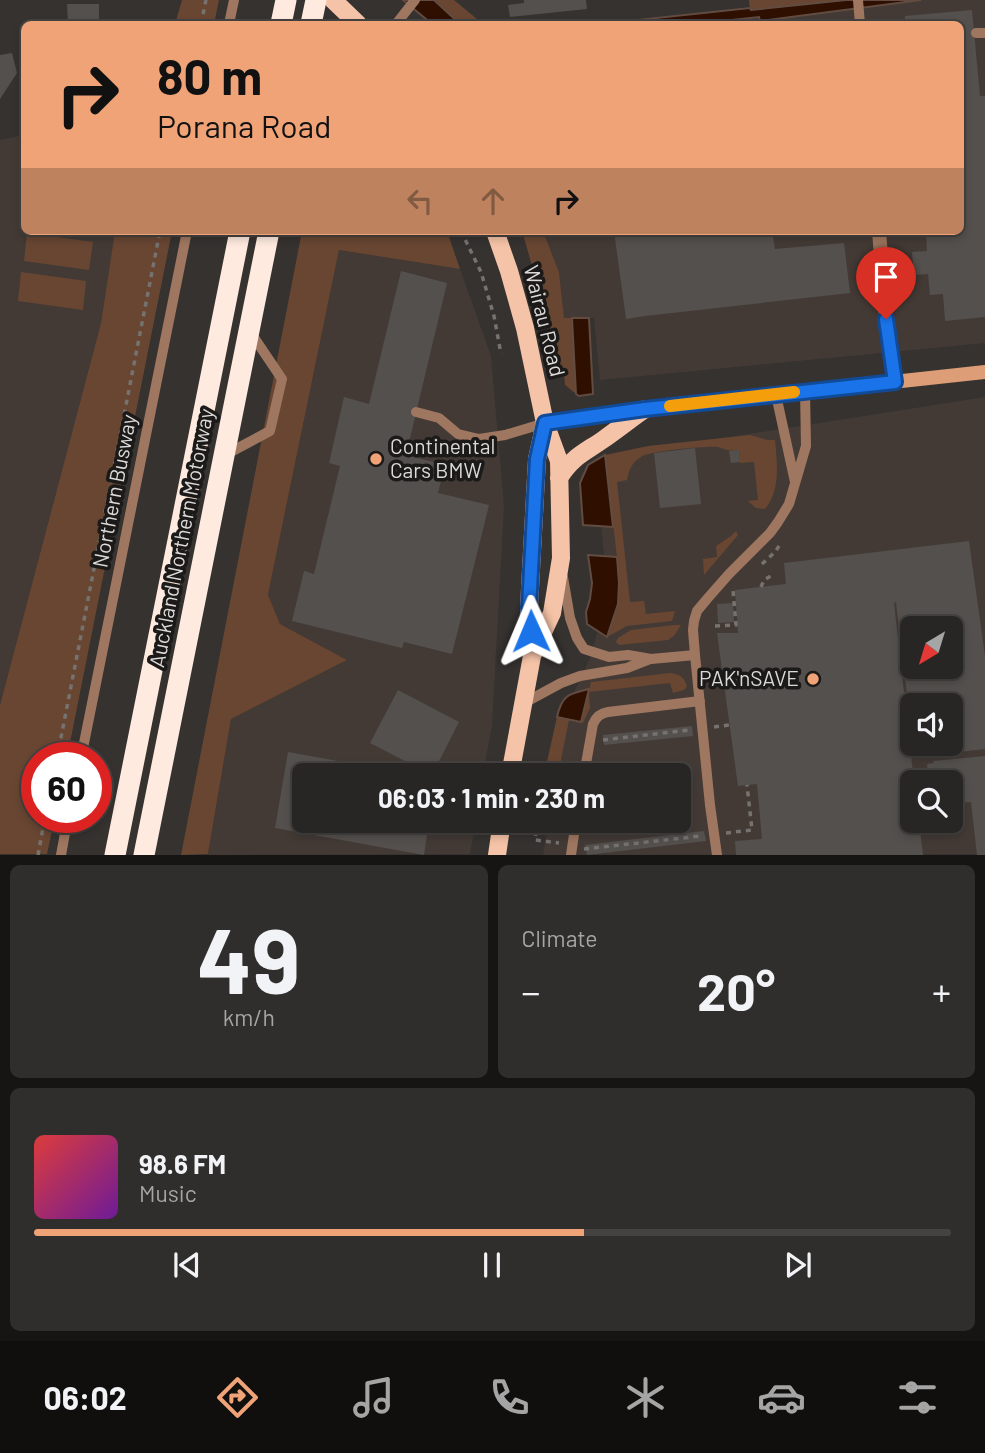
<!DOCTYPE html>
<html lang="en">
<head>
<meta charset="utf-8">
<style>
	:root { --surface:#282624; --page:#302e2c; --text:#f1f3f6; --muted:#a5a5a6; --line:#444341; --accent:#efa376 }
	body { margin:0; font-family:Barlow,sans-serif; background:var(--page); color:var(--text); height:100vh; display:flex; flex-direction:column; font-size:26px; white-space:nowrap }
	* { box-sizing:border-box; margin:0 }
	p { font-size:23px; color:var(--muted) }
	.icon { flex:none; width:38px; height:38px; fill:none; stroke:currentColor; stroke-width:2; stroke-linecap:round; stroke-linejoin:round }
	.map { position:relative; height:855px; overflow:hidden }
	.sheet { display:flex; flex-direction:column; gap:10px; padding:10px; background:#161514; flex:1 }
	.sheet>* { flex:none }
	.banner { position:absolute; left:21px; top:21px; width:943px; height:214px; border-radius:10px; box-shadow:0 4px 10px #0003,0 0 0 2px var(--line); background:#efa376; color:#111; overflow:hidden }
	.needle { width:46px; rotate:218deg }
	.controls { position:absolute; left:900px; top:616px; display:grid; gap:14px }
	.controls a { display:grid; place-items:center; width:63px; height:63px; border-radius:10px; background:var(--surface); box-shadow:0 4px 10px #0003,0 0 0 2px var(--line); font-size:35px }
	.speed { position:absolute; left:21px; top:742px; display:flex; gap:14px; font-size:35px; font-weight:700; text-align:center }
	.speed>* { display:grid; place-content:center; width:91px; height:91px; border-radius:50%; background:var(--surface); box-shadow:0 4px 10px #0003,0 0 0 2px var(--line); line-height:1 }
	.speed .limit { border:10px solid #d22; background:#fff; color:#111 }
	.pin { position:absolute; display:grid; place-items:center; width:60px; height:60px; color:#fff; margin:-72px -30px; border-radius:50% 50% 50% 0; rotate:-45deg; box-shadow:0 0 7px #0007 }
	.pin .icon { rotate:45deg }
	.me { position:absolute; width:77px; margin:-38px; rotate:359deg; stroke-linejoin:round; filter:drop-shadow(0 0 5px #0008) }
	.turn { display:flex; align-items:center; gap:24px; height:147px; padding:0 21px; font-size:32px }
	.turn .icon { width:91px; height:91px; stroke-width:2.5 }
	.turn b { display:block; font-size:49px; line-height:60px }
	.lanes { display:flex; align-items:center; height:66px; padding:0 21px; background:#0003; justify-content:center; gap:35px; direction:ltr }
	.lanes .off { opacity:.35 }
	.big { font-size:52px; font-weight:700; line-height:1.1 }
	.sheet .tile { flex:1; display:flex; flex-direction:column; justify-content:center; gap:10px; min-width:0; padding:0 24px; border-radius:10px; background:var(--page) }
	.sheet .dial { align-items:center; gap:0 }
	.dial b { font-size:91px; line-height:1 }
	.song { display:flex; align-items:center; gap:21px }
	.cover { width:84px; height:84px; border-radius:10px; background:linear-gradient(135deg,hsl(0 70% 55%),hsl(280 70% 35%)) }
	.played { height:7px; border-radius:4px; background:linear-gradient(90deg,var(--accent) 60%,var(--line) 60%) }
	.keys { display:flex; justify-content:space-around; direction:ltr }
	.heat { display:flex; justify-content:space-between; align-items:center; font-size:38px; direction:ltr }
	.sheet .tiles { flex:1; display:grid; gap:10px; grid-template-columns:1fr 1fr }
	.tile:last-child { grid-column:span 2 }
	.trip { position:absolute; left:292px; top:763px; width:399px; height:70px; border-radius:10px; background:var(--surface); box-shadow:0 4px 10px #0003,0 0 0 2px var(--line); font-weight:700; line-height:70px; text-align:center }
	.dock { display:flex; height:112px; justify-content:space-around; align-items:center; background:#100f0e; color:var(--muted) }
	.dock .icon { width:49px; height:49px }
	.dock .current { color:var(--accent) }
	.dock b { font-size:32px; color:var(--text) }
	.map>svg:first-child { display:block }
	.built { fill:#433a35; fill-rule:evenodd }
	.green { fill:#684632 }
	.water { fill:#2e0f00; stroke:#624c41; stroke-width:2 }
	.building { fill:#54504e; fill-rule:evenodd }
	.lines { fill:none; stroke-linecap:round; stroke-linejoin:round }
	.path { stroke:#757270; stroke-width:3.5; stroke-dasharray:5 5; stroke-linecap:butt }
	.lane { stroke:#9f7760; stroke-width:10 }
	.street { stroke:#9f7760; stroke-width:14 }
	.secondary { stroke:#dc9d77; stroke-width:14 }
	.primary { stroke:#f5c3a7; stroke-width:18 }
	.highway { stroke:#feeade; stroke-width:21 }
	.highway-bridge { stroke:#feeade; stroke-width:21 }
	.route-casing { stroke:#114b97; stroke-width:18 }
	.route { stroke:#1a73e8; stroke-width:12 }
	.slow { stroke:#f59e0b; stroke-width:12 }
	.poi-dot { fill:#efa376; stroke:#1b1a19; stroke-width:2.5 }
	.labels { text-anchor:middle; stroke-width:7; stroke-linejoin:round; paint-order:stroke }
	.street-label { font-size:21px; fill:#dcdad9; stroke:#1b1a19 }
	.poi-label { font-size:21px; fill:#dcdad9; stroke:#1b1a19; text-anchor:start }
</style>
</head>
<body>
<div class="map">
<svg width="985" height="855" viewBox="0 0 985 855">
	<rect width="100%" height="100%" fill="#353230"/>
	<path class="built" d="M921 0H985V343L600 380 594 318 564 319 559 272 543 231H961V24H733Z
		M24 135V231H115L101 323 0 705V140Z
		M339 250 460 269 491 356 504 506 492 725 483 775H304V821H476L470 854 208 855 231 719 347 660 280 624 268 596Z
		M985 397V854L543 855 549 821H679V775H558L571 699 590 658 608 595 595 463 608 456ZM912 628H950V667H912ZM912 705H950V744H912ZM912 782H950V821H912Z"/>
	<path class="green" d="M182 0H219L214 24H175Z
		M434 0H454L483 24H460Z
		M749 0H846L750 10Z
		M115 231H172L67 758H37V817H55L47 854H0V705L101 323Z
		M302 231H447L460 269 339 250 268 595 280 624 347 660 231 719 208 854 181 855Z
		M522 231H543L559 272 564 318H572L576 394 565 385 564 374H561L560 363Z
		M27 233 93 242 89 270 24 261Z
		M21 272 86 281 83 310 18 301Z
		M750 435 767 440H775C777 463 781 490 765 509L756 508 748 501 758 500 754 462 740 463 739 450C729 452 726 449 717 447 706 446 649 451 641 457 632 462 629 470 627 480L617 482 630 602 644 601 646 614 675 611 672 621 627 626 607 637 618 604 617 557 605 455 648 446Z
		M736 531 738 535 704 575 703 559 717 557 716 546 731 536Z
		M674 625H681L674 636 668 640 619 645 616 642 618 638 631 630Z
		M670 673C680 674 684 677 687 686L684 690 673 693 670 683 589 692 590 708 583 723 581 722 591 682Z
		M557 717 569 720 558 775H544Z"/>
	<path class="water" d="M403 0H434L460 24H432Z
		M846 0H921L760 21 759 17 694 24H600L750 8 751 10Z
		M572 318H589L593 394 579 396 576 394Z
		M605 455 613 527 583 525 580 483 588 465Z
		M588 555 617 557 619 583 618 604 607 637 587 624 586 612 590 599 592 583Z
		M589 689 581 722 557 717C562 695 568 694 589 689Z"/>
	<path class="building" d="M524 0H586L587 9 510 17 508 5 524 3Z
		M67 4H99V24H68Z
		M972 10 980 96H985V317L945 321 943 294 930 295 928 274 914 275 912 252 927 251 926 231H961V24H905V16Z
		M12 53 17 73 0 99V55Z
		M614 231H772L775 249 844 243 850 293 645 316 626 319Z
		M401 271 447 283 406 455 445 465 438 493 489 505 452 654 404 642 402 648 292 621 304 571 314 574 340 466 329 463 344 397 369 404Z
		M695 448 701 504 660 508 654 453Z
		M739 450 740 462 731 463 729 451Z
		M969 541 985 656V749L914 757 913 744H950V705H912V719H910L896 602 894 603 914 782H912V821H919L923 855H736L735 841 762 839 757 784 738 786 717 633H738L735 590 786 584 784 563ZM912 628H950V667H912Z
		M733 603 734 622 718 623 717 604Z
		M398 690 459 722 432 775 370 743Z
		M692 726 693 736 604 745 603 735Z
		M288 752 410 774 409 775H304V821H429L424 855 275 828Z
		M985 756V855H977L971 802 950 804V782H929L927 764 934 763 933 761Z
		M704 831 706 841 587 855 585 845Z"/>
	<g class="lines">
		<path class="path" d="M201 24 206 0
			M461 231 481 272 494 316 501 354
			M762 564 776 551 780 544
			M761 587 764 580 771 576
			M715 626 736 625 733 590
			M714 727 729 725
			M603 740 689 730
			M57 758 160 231
			M537 821 535 840 559 843
			M726 833 752 830 747 785
			M584 849 701 836
			M38 855 45 817"/>
		<path class="lane" d="M858 0 860 24
			M229 24 234 0
			M396 24 415 0
			M976 33H985
			M776 395 795 482
			M416 412 439 418 458 434 479 439 505 435 545 423
			M225 455 270 431 282 379 251 333
			M563 577 570 618 577 638 584 649 609 657 628 655 651 659 695 655
			M524 703 561 683 580 676 627 668 650 659
			M81 758 187 231
			M584 775 593 724C596 717 601 713 608 712L700 701
			M61 855 68 817
			M571 855 576 821
			M717 855 710 805 695 655 693 630 694 621 697 611 707 599 729 574 770 533 778 522 789 504 806 446 805 391"/>
		<path class="street" d="M879 231 886 319 895 381"/>
		<path class="secondary" d="M545 423 645 409 985 372"/>
		<path class="primary" d="M333 0 358 24
			M495 231 509 271 525 328 545 423 559 461 561 558 552 613 532 656 510 775
			M559 478C573 456 584 453 604 439 618 429 631 419 645 409
			M532 653 529 607 537 459 545 423
			M497 855 502 821"/>
		<path class="highway" d="M311 24 316 0
			M115 855 240 231
			M144 855 269 231"/>
		<path class="highway-bridge" d="M281 24 286 0"/>
	</g>
	<g class="lines">
		<defs>
			<path id="route" d="M531 631 529 607 537 459 545 423 645 409 895 382 886 319"/>
		</defs>
		<use href="#route" class="route-casing"/>
		<use href="#route" class="route"/>
		<path class="slow" d="M670 406 794 392"/>
	</g>
	<g class="poi-dot">
		<circle cx="376" cy="459" r="7"/>
		<circle cx="813" cy="679" r="7"/>
	</g>
	<g class="labels">
		<g class="street-label">
			<text transform="translate(544 321) rotate(76)" y="7">Wairau Road</text>
			<text transform="translate(115 491) rotate(-79)" y="7">Northern Busway</text>
			<text transform="translate(182 538) rotate(-79)" y="7">Auckland Northern Motorway</text>
		</g>
		<g class="poi-label">
			<text x="390" y="454">Continental<tspan x="390" dy="24">Cars BMW</tspan></text>
			<text x="799" y="686" text-anchor="end">PAK'nSAVE</text>
		</g>
	</g>
</svg>
<div class="controls">
<a><svg class="needle" viewBox="-14 -14 28 28"><path d="M0-13l5 13h-10z" fill="#e53935"/><path d="M0 13l5-13h-10z" fill="#a5a5a6"/></svg></a>
<a><svg class="icon" aria-label="sound" viewBox="0 0 24 24"><path d="M4 9h4l5-4v14l-5-4H4zM17 9q2 3 0 6"/></svg></a>
<a><svg class="icon" aria-label="search" viewBox="0 0 24 24"><circle cx="10" cy="10" r="6"/><path d="M15 15l6 6"/></svg></a>
</div>
<div class="speed"><div class="limit">60</div></div>
<div class="pin" style="left:886px;top:319px;background:#d93025"><svg class="icon" aria-label="arrive" viewBox="0 0 24 24"><path d="M6 21V4h12l-3 4 3 4H6"/></svg></div>
<svg class="me" style="left:531px;top:631px" viewBox="-20 -20 40 40"><path d="M0-17L14 15 0 8-14 15z" fill="#1a73e8" stroke="#fff" stroke-width="4"/></svg>
<div class="trip">06:03 · 1 min · 230 m</div>
<div class="banner">
<div class="turn"><svg class="icon" aria-label="right" viewBox="0 0 24 24"><path d="M7 20v-9h11M14 6l5 5-5 5"/></svg><div><b>80 m</b>Porana Road</div></div>
<div class="lanes"><svg class="icon off" aria-label="left" viewBox="0 0 24 24"><path d="M17 20v-9H6M10 6l-5 5 5 5"/></svg><svg class="icon off" aria-label="ahead" viewBox="0 0 24 24"><path d="M12 20V5M6 11l6-6 6 6"/></svg><svg class="icon" aria-label="right" viewBox="0 0 24 24"><path d="M7 20v-9h11M14 6l5 5-5 5"/></svg></div>
</div>
</div>
<section class="sheet">
<div class="tiles">
<div class="tile dial"><b>49</b><p>km/h</p></div>
<div class="tile"><p>Climate</p>
<div class="heat"><a>−</a><b class="big">20°</b><a>+</a></div>
</div>
<div class="tile">
<div class="song"><i class="cover"></i><div><b>98.6 FM</b><p>Music</p></div></div>
<div class="played"></div>
<div class="keys"><svg class="icon" aria-label="previous" viewBox="0 0 24 24"><path d="M18 5L8 12l10 7zM5 5v14"/></svg><svg class="icon" aria-label="pause" viewBox="0 0 24 24"><path d="M8 5v14M16 5v14"/></svg><svg class="icon" aria-label="next" viewBox="0 0 24 24"><path d="M6 5l10 7-10 7zM19 5v14"/></svg></div>
</div>
</div>
</section>
<nav class="dock">
<b>06:02</b>
<svg class="icon current" aria-label="directions" viewBox="0 0 24 24"><path d="M12 3l9 9-9 9-9-9zM9 14v-3h6M13 9l2 2-2 2"/></svg>
<svg class="icon" aria-label="music" viewBox="0 0 24 24"><path d="M9 18V5l10-2v13"/><circle cx="6" cy="18" r="3"/><circle cx="16" cy="16" r="3"/></svg>
<svg class="icon" aria-label="phone" viewBox="0 0 24 24"><path d="M5 4h4l2 5-3 2q2 4 5 5l2-3 5 2v4C11 20 4 13 5 4z"/></svg>
<svg class="icon" aria-label="climate" viewBox="0 0 24 24"><path d="M12 3v18M4 7l16 10M4 17L20 7"/></svg>
<svg class="icon" aria-label="car" viewBox="0 0 24 24"><path d="M5 17H2v-5l4-1 3-4h7l3 4 3 1v5h-3M9 17h6M6 11h13"/><circle cx="7" cy="17" r="2"/><circle cx="17" cy="17" r="2"/></svg>
<svg class="icon" aria-label="filters" viewBox="0 0 24 24"><path d="M4 7h16M4 17h16"/><circle cx="9" cy="7" r="2"/><circle cx="15" cy="17" r="2"/></svg>
</nav>
</body>
</html>
